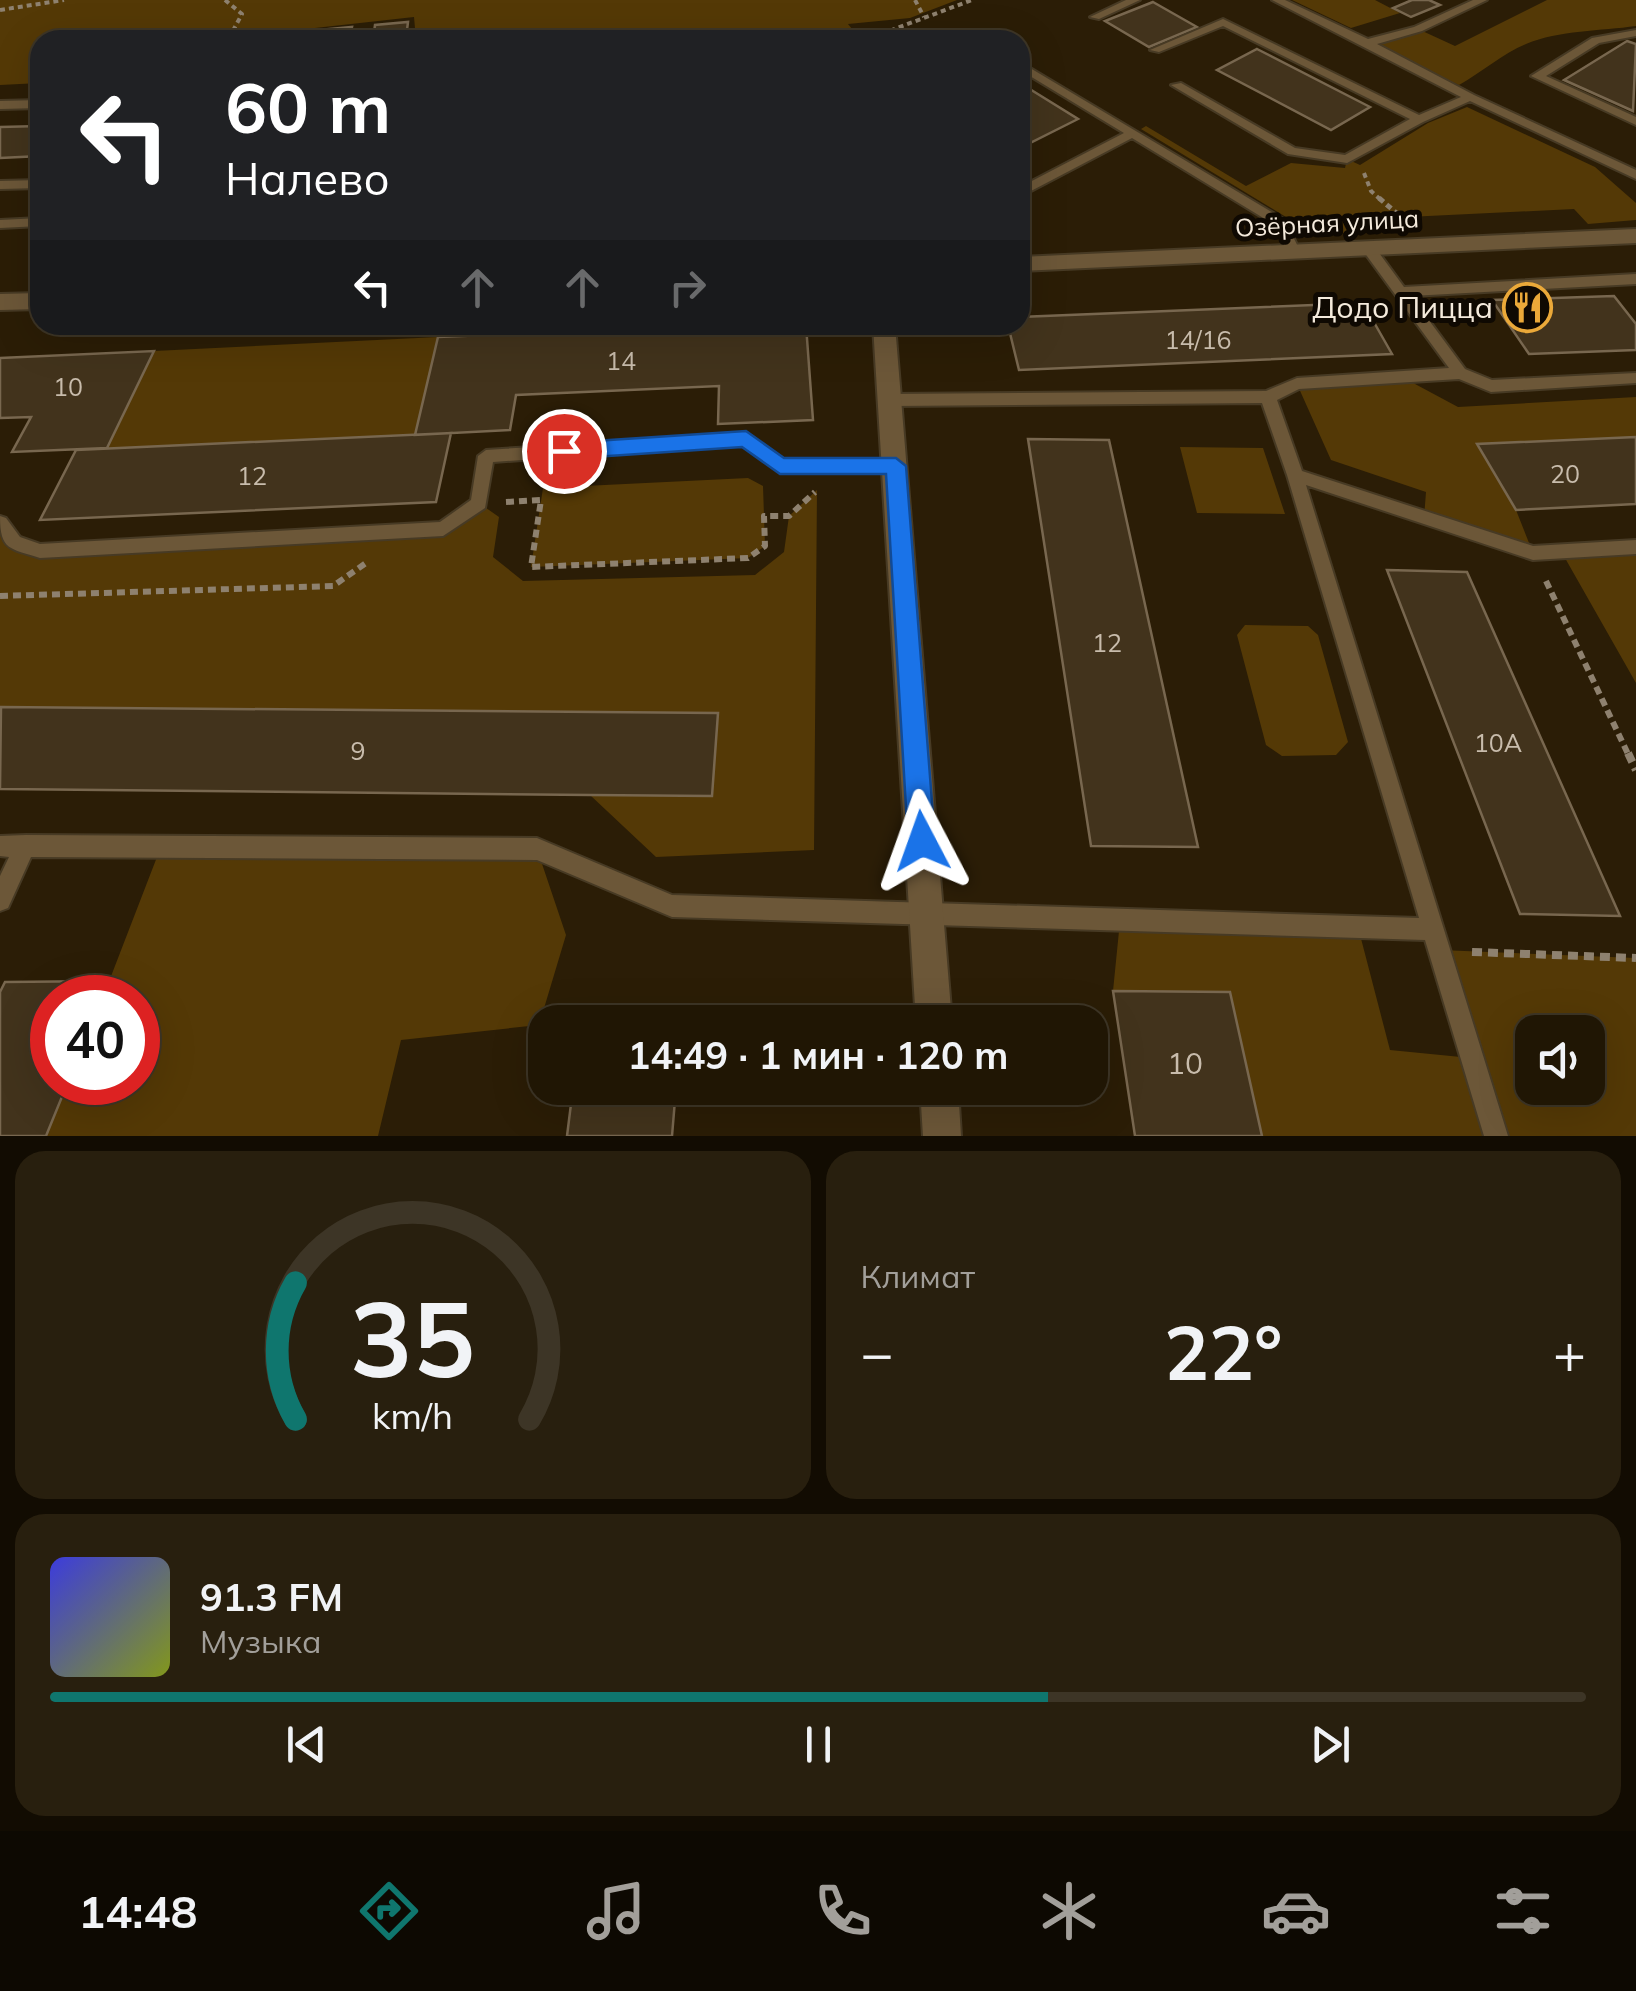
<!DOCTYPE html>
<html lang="ru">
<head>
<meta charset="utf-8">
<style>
	:root { --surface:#201604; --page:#281f0e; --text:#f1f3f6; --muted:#a29f9a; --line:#3d3526; --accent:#0f766e }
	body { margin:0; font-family:Mulish,sans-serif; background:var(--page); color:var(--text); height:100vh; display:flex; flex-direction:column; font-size:38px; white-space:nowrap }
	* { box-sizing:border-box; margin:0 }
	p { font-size:32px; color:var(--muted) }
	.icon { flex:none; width:55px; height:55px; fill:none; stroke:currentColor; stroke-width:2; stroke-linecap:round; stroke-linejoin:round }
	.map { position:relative; height:1136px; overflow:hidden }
	.drawer { display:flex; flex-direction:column; gap:15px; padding:15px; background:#120c02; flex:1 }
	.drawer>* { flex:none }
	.banner { position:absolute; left:30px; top:30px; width:1000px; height:305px; border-radius:30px; box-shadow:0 10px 40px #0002,0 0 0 2px var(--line); background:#202124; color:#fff; overflow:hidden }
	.buttons { position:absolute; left:1515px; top:1015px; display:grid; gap:20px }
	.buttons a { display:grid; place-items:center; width:90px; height:90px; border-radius:20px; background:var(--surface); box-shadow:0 10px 40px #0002,0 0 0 2px var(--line); font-size:50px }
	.speed { position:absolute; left:30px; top:975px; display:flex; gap:20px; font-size:50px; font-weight:700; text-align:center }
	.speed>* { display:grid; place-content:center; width:130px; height:130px; border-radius:50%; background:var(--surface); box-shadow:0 10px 40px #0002,0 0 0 2px var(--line); line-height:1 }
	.speed .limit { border:15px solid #d22; background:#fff; color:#111 }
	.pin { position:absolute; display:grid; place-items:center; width:85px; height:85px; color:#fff; margin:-42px; border:5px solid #fff; border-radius:50%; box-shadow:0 2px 10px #0007 }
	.me { position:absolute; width:110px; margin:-55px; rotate:356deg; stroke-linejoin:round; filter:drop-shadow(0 0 8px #0008) }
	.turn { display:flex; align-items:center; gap:35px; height:210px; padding:0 30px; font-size:45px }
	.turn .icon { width:130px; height:130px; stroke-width:2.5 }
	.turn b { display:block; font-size:70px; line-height:85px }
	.lanes { display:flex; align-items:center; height:95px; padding:0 30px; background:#0003; justify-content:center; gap:50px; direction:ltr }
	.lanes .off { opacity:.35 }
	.big { font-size:75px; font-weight:700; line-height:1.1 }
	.drawer .card { flex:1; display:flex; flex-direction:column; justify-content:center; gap:15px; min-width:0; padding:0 35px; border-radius:30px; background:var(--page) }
	.drawer .dial { align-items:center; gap:0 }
	.dial svg { height:260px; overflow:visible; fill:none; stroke:var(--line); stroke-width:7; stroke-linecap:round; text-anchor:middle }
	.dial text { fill:var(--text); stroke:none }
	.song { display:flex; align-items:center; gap:30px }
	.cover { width:120px; height:120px; border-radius:15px; background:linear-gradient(135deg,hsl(240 70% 55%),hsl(70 70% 35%)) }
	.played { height:10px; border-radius:5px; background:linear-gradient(90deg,var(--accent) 65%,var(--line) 65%) }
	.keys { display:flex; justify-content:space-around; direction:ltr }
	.heat { display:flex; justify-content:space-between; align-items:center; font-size:55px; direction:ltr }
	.drawer .tiles { flex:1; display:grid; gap:15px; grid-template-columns:1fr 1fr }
	.card:last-child { grid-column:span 2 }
	.trip { position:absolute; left:528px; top:1005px; width:580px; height:100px; border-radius:30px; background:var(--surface); box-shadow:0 10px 40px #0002,0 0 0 2px var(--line); font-weight:700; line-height:100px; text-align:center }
	.dock { display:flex; height:160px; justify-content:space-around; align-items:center; background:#0d0902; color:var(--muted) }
	.dock .icon { width:70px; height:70px }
	.dock .on { color:var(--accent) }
	.dock b { font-size:45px; color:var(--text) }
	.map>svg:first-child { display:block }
	.green { fill:#543906; fill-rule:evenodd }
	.building { fill:#42331c; stroke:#78674f; stroke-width:2.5 }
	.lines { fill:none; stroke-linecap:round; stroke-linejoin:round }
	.service-casing { stroke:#473a24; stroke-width:4 }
	.tertiary-casing { stroke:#473a24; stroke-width:4 }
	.path-far3 { stroke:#8e816f; stroke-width:4; stroke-dasharray:5 4; stroke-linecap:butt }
	.path-far2 { stroke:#8e816f; stroke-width:5; stroke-dasharray:6 4; stroke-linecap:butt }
	.path-far1 { stroke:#8e816f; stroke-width:6; stroke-dasharray:8 5; stroke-linecap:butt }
	.path { stroke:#8e816f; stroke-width:8; stroke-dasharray:10 6; stroke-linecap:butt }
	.service { fill:#6c5738; fill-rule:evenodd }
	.tertiary { fill:#6c5738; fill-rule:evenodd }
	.route { fill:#1a73e8; stroke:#114b97; stroke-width:2.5 }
	.labels { text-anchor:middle; stroke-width:10; stroke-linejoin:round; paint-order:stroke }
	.far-street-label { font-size:25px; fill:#f4eadc; stroke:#0f0902 }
	.number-label { font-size:25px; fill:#c8bcac }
	.poi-label { font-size:30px; fill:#f4eadc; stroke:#0f0902; text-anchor:end }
	.near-number-label { font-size:30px; fill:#c8bcac }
</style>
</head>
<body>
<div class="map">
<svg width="1636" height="1136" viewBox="0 0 1636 1136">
	<rect width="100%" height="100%" fill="#2b1d06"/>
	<path class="green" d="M0 0H957L910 18 848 24 856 34 840 40H819L813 30 747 40H622L616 33 596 40H416L414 17 306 29 300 40H40V83L0 85Z
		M1292 0H1375L1400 13 1351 28Z
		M1547 0H1636V26C1601 31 1559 30 1526 44 1502 54 1482 72 1459 85L1367 43 1418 29 1455 46Z
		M1467 107 1595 167 1636 203V220L1588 224 1574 209 1387 218 1395 231 1314 234 1141 129 1146 126 1246 186 1291 163 1345 168 1347 159 1360 165 1428 123Z
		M438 337 415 435 107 448 154 351Z
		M1402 377 1458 407 1636 397V437L1477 445 1516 510 1533 553 1424 518 1426 492 1331 460 1297 384Z
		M1180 447 1263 448 1285 514 1197 513Z
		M748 478 763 486 765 546 748 558 531 567 543 488Z
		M817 490 814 850 656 857 590 795 712 796 717 713 0 708V523L40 551 443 529 479 503 499 517 493 557 523 581 755 575 784 552 789 516Z
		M1636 547V683L1561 551Z
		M1245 625 1308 626 1318 635 1348 742 1336 755 1282 756 1266 745 1237 635Z
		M162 844 537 849 566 935 539 1025 401 1040 378 1136H46L68 1083 138 1082V998L103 997Z
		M1120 921 1358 927 1390 1050 1471 1058 1440 950 1636 958V1136H1262L1230 992 1113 991ZM1532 1032H1588V1088H1532Z"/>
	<path class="building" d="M1412 0H1429L1440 5 1411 17 1393 8Z
		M1153 2 1197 27 1149 47 1105 21Z
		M408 22 406 38 373 40 375 25Z
		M352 27 349 40H306L309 31Z
		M1627 41 1636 44 1633 111 1564 80Z
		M1257 49 1370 107 1331 130 1217 70Z
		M1020 83 1078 119 1030 143 1020 136Z
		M40 126V156L0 158V127Z
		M1614 296 1636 324V350L1529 354 1492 300Z
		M1363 303 1392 354 1019 370 1008 325H1020V317Z
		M723 325H806L813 420 718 424 719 386 516 395 510 430 415 435 438 337Z
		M154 351 107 448 12 452 31 417 0 418V358Z
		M451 433 436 502 40 520 76 450Z
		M1636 437V504L1516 510 1477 444Z
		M1028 439 1109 440 1198 847 1091 846Z
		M1387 570 1467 572 1620 916 1520 914Z
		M1 707 718 713 712 796 590 795 0 789Z
		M109 981 103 998H52V1082H68L46 1136H0V992L5 982Z
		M1113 991 1230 992 1262 1136H1135Z
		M573 1088H676L672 1136H567Z"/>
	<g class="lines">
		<defs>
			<path id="service" d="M1126 0H1140L1099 19 1090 17Z
				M1272 0H1285L1368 39 1414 27 1473 0H1487L1422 31 1377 44 1474 95 1636 170V179L1470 101 1423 122 1347 163 1288 154 1171 85 1181 83 1295 148 1345 155 1410 119 1223 26 1159 52 1150 50 1223 19 1419 115 1461 97Z
				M1636 30V36L1599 43 1546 76 1636 117V125L1531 76 1592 38Z
				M970 32 984 40H954Z
				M1020 62 1285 220 1301 253 1299 256H1289L1275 225 1132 138 1031 191H1023L1020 179 1028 183 1124 133 1020 70Z
				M40 100V108L0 109V101Z
				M40 180V188L0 189V181Z
				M40 218V226L0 228V220Z
				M1369 245 1374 246 1404 287 1636 274V284L1411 296 1465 369 1492 380 1636 373V383L1491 392 1459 379 1299 389 1277 400 1302 471 1533 546 1636 540V554L1533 560 1306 485 1508 1136H1484L1425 940 672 917 537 860 31 857 8 908 0 911V876L9 857 0 856V836L26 835 537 838 672 895 1419 918 1287 475 1262 403 891 406 883 400 891 394 1266 391 1297 378 1449 368 1364 252V246Z
				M746 433 783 460H896L904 466 896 472H780L743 445 493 462 485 508 443 536 40 558C10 548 0 551 0 516L6 518 20 537 40 544 440 522 471 500 478 456 486 450Z"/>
			<path id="tertiary" d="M1636 229V243L1020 271V257Z
				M40 293V309L0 310V294Z
				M873 325H895L952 1022H916Z
				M920 1088H958L961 1136H923Z"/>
		</defs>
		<use href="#service" class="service-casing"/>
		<use href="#tertiary" class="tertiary-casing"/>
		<path class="path-far3" d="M225 0 242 14 228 40
			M915 0 924 17
			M0 10 64 0
			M865 40 972 0
			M1364 173 1371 191 1382 201"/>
		<path class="path-far2" d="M1379 198 1401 217"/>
		<path class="path-far1" d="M506 502 541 500 531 567 748 558 765 546 764 516H789L815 492
			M1546 581 1629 756
			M0 596 333 586 366 563"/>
		<path class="path" d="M1628 753 1636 770
			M1472 952 1636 958"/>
		<use href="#service" class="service"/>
		<use href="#tertiary" class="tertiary"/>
	</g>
	<path class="route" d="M746 431 784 458H896L906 466 935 841 931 851 922 855 912 851 908 841 886 474H780L742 447 564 459 553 451 564 443Z"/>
	<defs>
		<symbol id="restaurant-ring" viewBox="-11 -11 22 22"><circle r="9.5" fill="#0f0902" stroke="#eba939" stroke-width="1.5"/><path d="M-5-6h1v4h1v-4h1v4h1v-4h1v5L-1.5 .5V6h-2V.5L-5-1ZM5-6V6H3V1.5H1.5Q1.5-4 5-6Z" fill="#eba939"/></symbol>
	</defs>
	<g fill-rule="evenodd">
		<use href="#restaurant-ring" x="1500" y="280" width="55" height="55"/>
	</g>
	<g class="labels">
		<g class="far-street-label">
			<text transform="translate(1327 223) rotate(-3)" y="9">Озёрная улица</text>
		</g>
		<g class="number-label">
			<text x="1198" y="349">14/16</text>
			<text x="621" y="370">14</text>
			<text x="68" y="396">10</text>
			<text x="1565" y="483">20</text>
			<text x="252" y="485">12</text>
			<text x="1107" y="652">12</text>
			<text x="1498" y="752">10А</text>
			<text x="358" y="760">9</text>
		</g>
		<g class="poi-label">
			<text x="1493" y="318">Додо Пицца</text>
		</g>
		<g class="near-number-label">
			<text x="1185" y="1074">10</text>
		</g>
	</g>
</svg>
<div class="buttons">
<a><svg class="icon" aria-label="sound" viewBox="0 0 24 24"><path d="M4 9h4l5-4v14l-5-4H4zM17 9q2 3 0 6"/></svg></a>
</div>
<div class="speed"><div class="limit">40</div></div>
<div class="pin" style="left:564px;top:451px;background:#d93025"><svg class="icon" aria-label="arrive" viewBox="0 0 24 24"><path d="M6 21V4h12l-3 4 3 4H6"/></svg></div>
<svg class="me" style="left:922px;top:841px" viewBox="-20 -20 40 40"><path d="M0-17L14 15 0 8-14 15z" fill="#1a73e8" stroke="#fff" stroke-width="4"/></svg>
<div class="trip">14:49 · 1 мин · 120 m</div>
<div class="banner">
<div class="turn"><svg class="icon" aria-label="left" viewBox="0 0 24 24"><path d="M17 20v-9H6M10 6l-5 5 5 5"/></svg><div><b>60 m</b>Налево</div></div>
<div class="lanes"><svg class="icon" aria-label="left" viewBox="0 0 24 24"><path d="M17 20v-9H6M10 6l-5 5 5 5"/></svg><svg class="icon off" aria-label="ahead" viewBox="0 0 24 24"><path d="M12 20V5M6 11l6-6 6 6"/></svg><svg class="icon off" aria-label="ahead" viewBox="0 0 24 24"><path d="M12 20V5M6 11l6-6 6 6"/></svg><svg class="icon off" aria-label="right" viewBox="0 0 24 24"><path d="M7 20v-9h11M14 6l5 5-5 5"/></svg></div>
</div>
</div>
<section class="drawer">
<div class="tiles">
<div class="card dial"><svg viewBox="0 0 100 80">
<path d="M14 69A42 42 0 1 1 86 69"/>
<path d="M14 69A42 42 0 0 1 14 27" stroke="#0f766e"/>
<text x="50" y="56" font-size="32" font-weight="700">35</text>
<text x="50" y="72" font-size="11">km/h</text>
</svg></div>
<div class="card"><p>Климат</p>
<div class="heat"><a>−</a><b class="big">22°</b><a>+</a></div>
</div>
<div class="card">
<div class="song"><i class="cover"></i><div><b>91.3 FM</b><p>Музыка</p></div></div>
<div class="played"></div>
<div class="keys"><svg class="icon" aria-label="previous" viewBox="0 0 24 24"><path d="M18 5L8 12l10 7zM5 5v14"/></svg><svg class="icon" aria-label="pause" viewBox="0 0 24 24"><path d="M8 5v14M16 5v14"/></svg><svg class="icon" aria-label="next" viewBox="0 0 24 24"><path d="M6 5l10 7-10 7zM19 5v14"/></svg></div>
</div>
</div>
</section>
<nav class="dock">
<b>14:48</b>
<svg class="icon on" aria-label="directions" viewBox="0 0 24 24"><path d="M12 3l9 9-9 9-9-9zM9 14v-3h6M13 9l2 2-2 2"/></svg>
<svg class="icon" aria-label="music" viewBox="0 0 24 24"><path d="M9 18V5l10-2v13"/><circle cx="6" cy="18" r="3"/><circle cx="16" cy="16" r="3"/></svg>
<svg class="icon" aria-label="phone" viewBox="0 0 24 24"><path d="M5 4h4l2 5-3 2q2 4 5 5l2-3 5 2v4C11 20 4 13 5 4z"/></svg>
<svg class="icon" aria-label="climate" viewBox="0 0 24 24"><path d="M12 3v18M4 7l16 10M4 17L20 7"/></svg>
<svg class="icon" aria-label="car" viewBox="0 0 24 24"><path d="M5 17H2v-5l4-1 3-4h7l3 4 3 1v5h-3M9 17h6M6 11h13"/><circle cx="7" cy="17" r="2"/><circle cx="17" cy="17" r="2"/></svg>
<svg class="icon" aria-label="filters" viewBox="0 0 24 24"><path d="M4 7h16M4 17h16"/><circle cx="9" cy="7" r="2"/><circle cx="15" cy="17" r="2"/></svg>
</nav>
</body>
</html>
